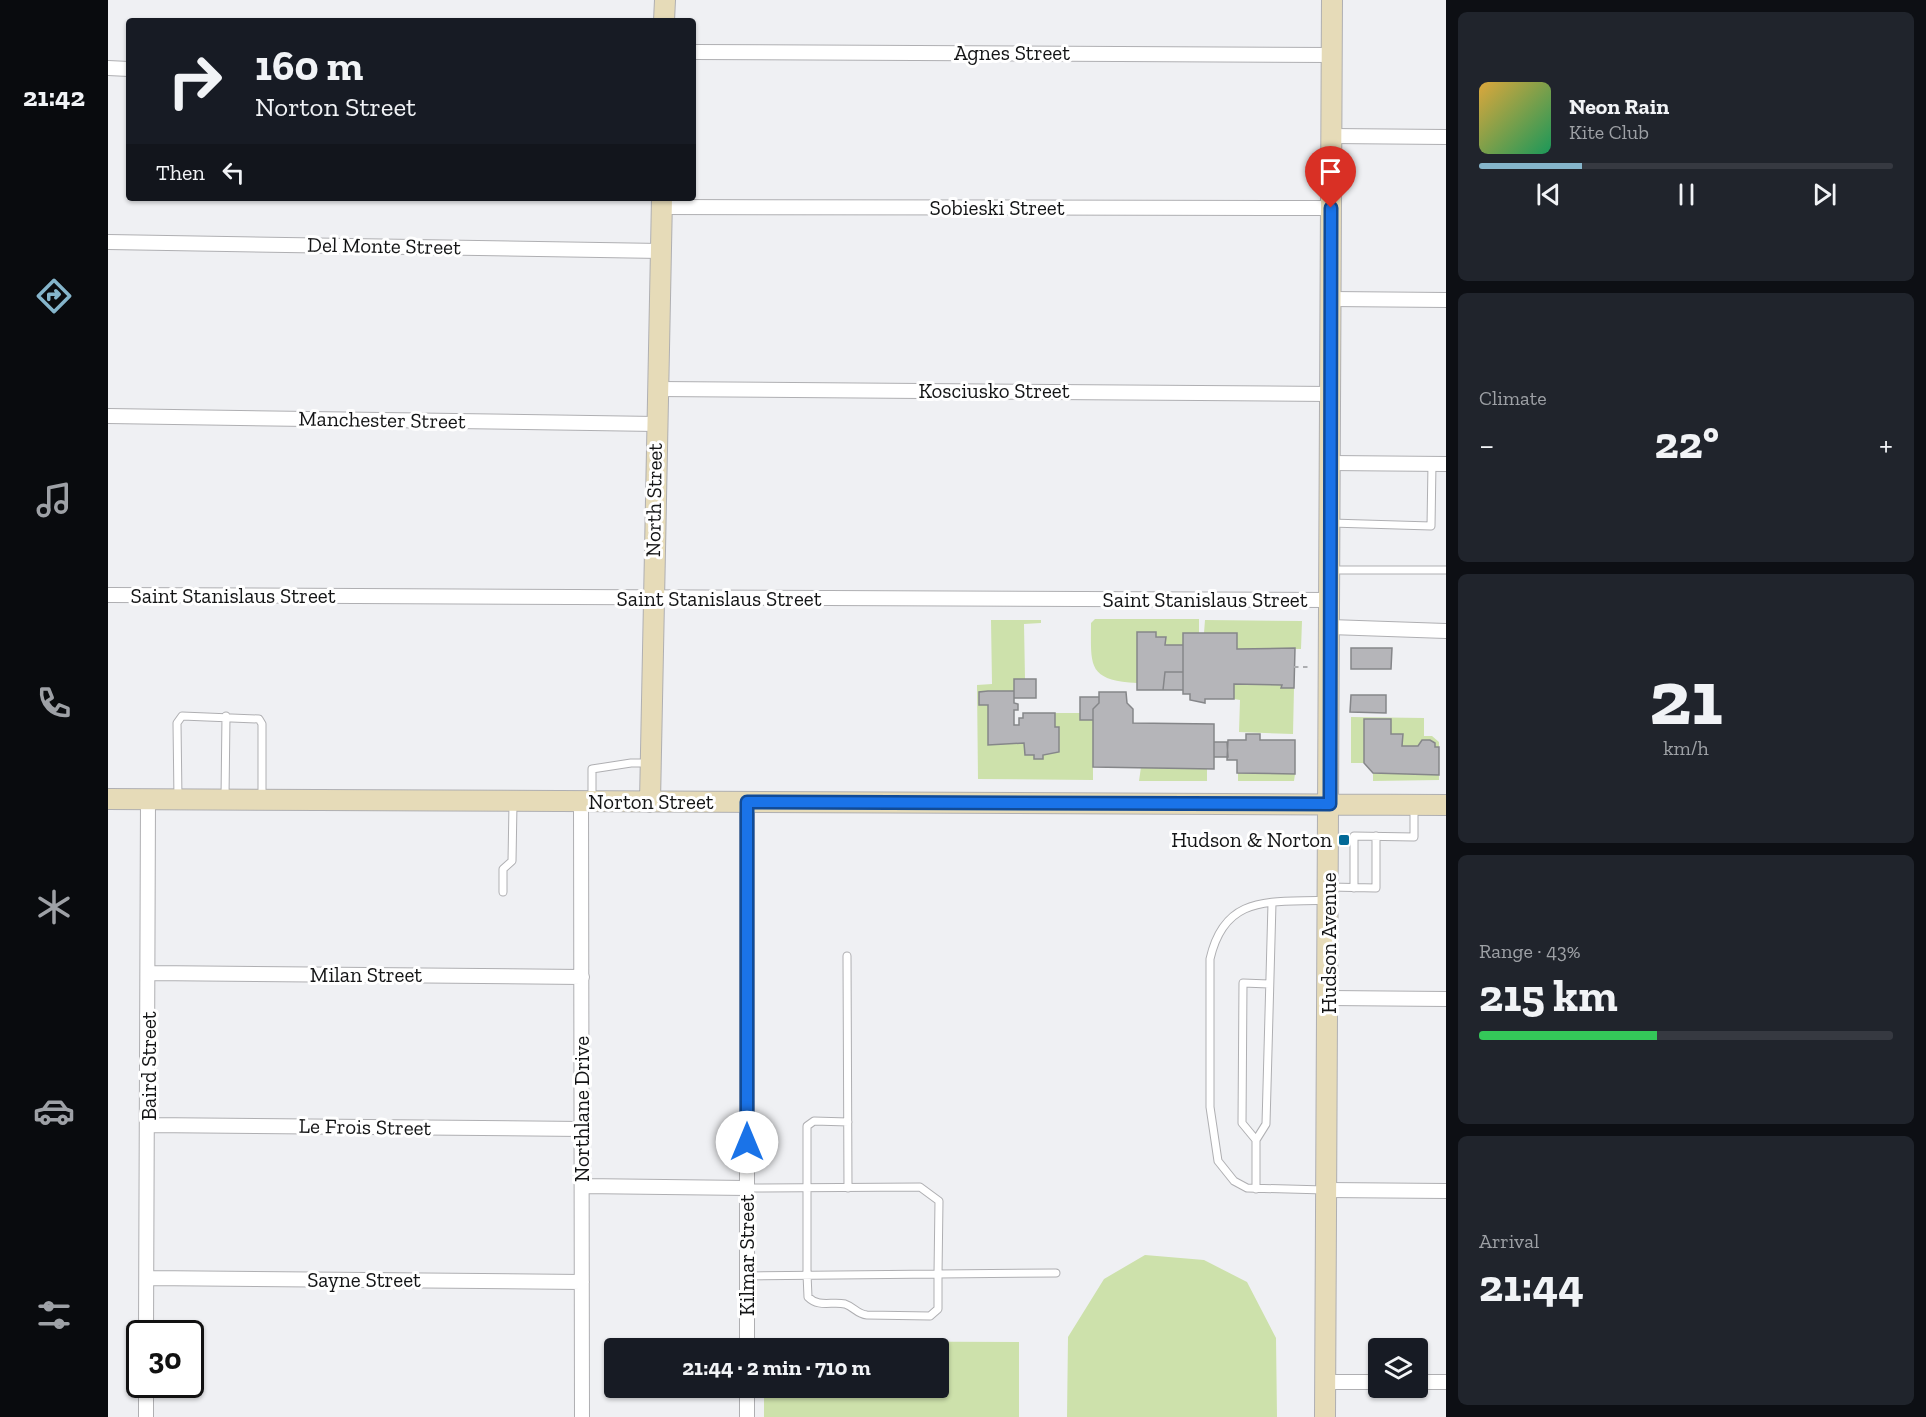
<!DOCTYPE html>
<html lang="en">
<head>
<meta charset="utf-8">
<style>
	:root { --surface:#171b24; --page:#20242c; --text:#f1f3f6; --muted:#9ea1a6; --line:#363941; --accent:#85b5cb }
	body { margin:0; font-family:"Zilla Slab",serif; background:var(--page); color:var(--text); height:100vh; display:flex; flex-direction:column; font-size:22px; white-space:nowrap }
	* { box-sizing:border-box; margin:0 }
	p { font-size:20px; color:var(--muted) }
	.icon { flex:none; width:33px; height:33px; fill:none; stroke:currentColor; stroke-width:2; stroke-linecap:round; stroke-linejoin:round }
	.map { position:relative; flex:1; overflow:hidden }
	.panel { display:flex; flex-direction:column; gap:12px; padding:12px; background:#0d0f14; width:480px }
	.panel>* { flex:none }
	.hud { position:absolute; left:18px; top:18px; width:570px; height:183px; border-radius:6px; box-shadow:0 2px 4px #0004; background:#171b24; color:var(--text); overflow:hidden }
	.fabs { position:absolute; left:1260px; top:1338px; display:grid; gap:12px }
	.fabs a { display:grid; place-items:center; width:60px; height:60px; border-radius:6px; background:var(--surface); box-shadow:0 2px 4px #0004; font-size:30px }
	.speed { position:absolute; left:18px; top:1320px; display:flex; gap:12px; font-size:30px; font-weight:700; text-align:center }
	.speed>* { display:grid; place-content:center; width:78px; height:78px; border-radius:50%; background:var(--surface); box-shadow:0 2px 4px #0004; line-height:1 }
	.speed .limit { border:3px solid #111; border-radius:9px; background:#fff; color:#111 }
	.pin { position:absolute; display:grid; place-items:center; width:51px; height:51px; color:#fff; margin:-62px -26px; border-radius:50% 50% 50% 0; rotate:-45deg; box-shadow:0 0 6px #0007 }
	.pin .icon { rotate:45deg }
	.me { position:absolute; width:66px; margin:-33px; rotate:0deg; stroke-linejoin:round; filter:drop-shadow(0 0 4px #0008) }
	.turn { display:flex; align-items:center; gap:21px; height:126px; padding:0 30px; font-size:27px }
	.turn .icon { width:78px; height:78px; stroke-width:2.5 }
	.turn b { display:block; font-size:42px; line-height:51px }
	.then { display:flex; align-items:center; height:57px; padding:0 30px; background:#0003; gap:12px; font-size:22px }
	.big { font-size:45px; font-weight:700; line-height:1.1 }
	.panel .tile { flex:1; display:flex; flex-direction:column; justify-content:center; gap:9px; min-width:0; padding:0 21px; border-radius:9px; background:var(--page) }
	.panel .dial { align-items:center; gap:0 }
	.dial b { font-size:78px; line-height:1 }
	.song { display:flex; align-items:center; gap:18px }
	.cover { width:72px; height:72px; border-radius:9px; background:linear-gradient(135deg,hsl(40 70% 55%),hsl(150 70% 35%)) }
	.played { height:6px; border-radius:3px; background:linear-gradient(90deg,var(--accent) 25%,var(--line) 25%) }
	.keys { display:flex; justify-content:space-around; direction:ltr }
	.heat { display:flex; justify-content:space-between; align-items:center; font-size:33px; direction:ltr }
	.charge { height:9px; border-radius:4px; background:linear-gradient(90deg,#34c759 43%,var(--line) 0) }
	.trip { position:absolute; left:496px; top:1338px; width:345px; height:60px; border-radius:6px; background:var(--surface); box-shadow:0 2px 4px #0004; font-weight:700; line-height:60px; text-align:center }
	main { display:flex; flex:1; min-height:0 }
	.dock { display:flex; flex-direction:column; width:108px; justify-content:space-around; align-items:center; background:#090b0e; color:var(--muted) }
	.dock .icon { width:42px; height:42px }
	.dock .selected { color:var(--accent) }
	.dock b { font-size:27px; color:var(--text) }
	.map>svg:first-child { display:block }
	.green { fill:#cde1ab }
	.building { fill:#b5b5b9; stroke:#858689; stroke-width:1.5 }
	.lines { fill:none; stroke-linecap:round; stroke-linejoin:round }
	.lane-casing { stroke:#afafb2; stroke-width:9 }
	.street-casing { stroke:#afafb2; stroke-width:16 }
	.secondary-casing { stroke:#afafb2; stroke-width:22 }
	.path { stroke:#acadb0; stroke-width:2; stroke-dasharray:4.5 4.5; stroke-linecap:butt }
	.lane { stroke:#fff; stroke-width:7 }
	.street { stroke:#fff; stroke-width:14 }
	.secondary { stroke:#e6dbb8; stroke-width:20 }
	.route-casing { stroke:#114b97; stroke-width:15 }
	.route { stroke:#1a73e8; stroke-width:10 }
	.poi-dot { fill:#016997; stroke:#fff; stroke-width:2 }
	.labels { text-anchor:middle; stroke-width:6; stroke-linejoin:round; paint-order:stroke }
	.street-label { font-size:21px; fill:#141516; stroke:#fff }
	.poi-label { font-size:21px; fill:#141516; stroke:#fff; text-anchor:end }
</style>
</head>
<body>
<main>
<nav class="dock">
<b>21:42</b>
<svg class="icon selected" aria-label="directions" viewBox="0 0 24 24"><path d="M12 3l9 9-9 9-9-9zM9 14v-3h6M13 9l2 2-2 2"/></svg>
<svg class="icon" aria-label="music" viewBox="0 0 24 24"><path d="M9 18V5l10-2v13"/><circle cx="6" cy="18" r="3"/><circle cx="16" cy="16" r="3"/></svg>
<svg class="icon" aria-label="phone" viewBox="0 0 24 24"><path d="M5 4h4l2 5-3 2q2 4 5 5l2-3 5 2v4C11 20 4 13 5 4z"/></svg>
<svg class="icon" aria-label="climate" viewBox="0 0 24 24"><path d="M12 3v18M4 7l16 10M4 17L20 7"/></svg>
<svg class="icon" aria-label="car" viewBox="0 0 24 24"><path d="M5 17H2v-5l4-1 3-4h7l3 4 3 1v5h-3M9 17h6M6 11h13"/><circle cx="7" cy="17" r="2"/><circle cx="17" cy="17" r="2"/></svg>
<svg class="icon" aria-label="filters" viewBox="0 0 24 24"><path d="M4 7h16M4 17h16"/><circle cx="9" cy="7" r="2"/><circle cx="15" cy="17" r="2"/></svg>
</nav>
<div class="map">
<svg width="1338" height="1417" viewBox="0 0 1338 1417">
	<rect width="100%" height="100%" fill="#eff0f3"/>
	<path class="green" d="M987 619H1091V633L1075 645H1058L1057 638 1029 632V683C979 680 983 666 983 623Z
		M883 620H933V623L916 624 917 679H906V691H880L871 705H880V744L916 743 917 754 926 755V759H935V755L951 752V727H947V713H972L985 720V780L870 779 869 685 884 684Z
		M1097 620 1194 621 1193 649H1129L1096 633Z
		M1126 684 1174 685V688H1186L1185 734 1131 732 1132 700 1126 699Z
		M1243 717 1316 718V736H1324L1331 742V747H1327V743L1322 740 1314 741 1310 746H1294V734H1283V719H1256V763H1243Z
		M1033 767 1096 768 1099 769V781H1031Z
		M1130 773 1187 774 1186 781H1130Z
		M1265 773 1331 775V780L1265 781Z
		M1037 1255 1096 1260 1139 1282 1168 1338 1169 1417H959L960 1337 996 1279Z
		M656 1341 911 1342V1417H656V1388H831V1348H656Z"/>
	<path class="building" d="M1029 632H1048V637H1058L1057 645H1075V672H1057L1055 690H1029Z
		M1075 633H1129V649L1187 648 1186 688H1173L1174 685 1126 684V699H1097V703L1082 700V694H1075Z
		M1243 648H1284L1283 669H1243Z
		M1057 672H1075V690H1055Z
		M906 679H928V698H906Z
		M880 691H906V703L910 704V710H906V725H911V718H915V713H947V727H951V752L935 755V759H926V755H917L916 743 880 745V705H871V692Z
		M991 692H1018L1019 703 1025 709V723L1106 724V769L985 767V709L991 703Z
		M1243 695H1278V713L1242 712Z
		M972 697H991V703L985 709V720H972Z
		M1256 719H1283V734H1295L1294 746H1310L1314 740H1322L1327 743V747H1331V775L1265 773 1256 763Z
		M1138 734H1152V740H1187V774L1129 773V760H1119L1120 740H1138Z
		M1106 742H1119L1120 757H1106Z"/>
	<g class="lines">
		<defs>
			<path id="lane" d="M1223 523 1323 526 1324 464
				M1224 570H1338
				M117 798 118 716
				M70 799 69 723 74 716 151 719 154 724V798
				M484 801V769L523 763H540
				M1222 887 1268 888V836
				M1246 888V836L1306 837V807
				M395 892V869L404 861 405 804
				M739 956 740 1188
				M740 1122 706 1121 699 1126V1274L700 1297C711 1308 724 1301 737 1304 746 1307 749 1314 759 1315L822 1316 830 1309V1274L948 1273
				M1148 1140 1134 1123 1135 983 1161 984
				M639 1188 812 1187 831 1201 830 1274 639 1276
				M1148 1189V1140L1158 1124 1164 903
				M1217 1190 1139 1188 1126 1181 1110 1161 1102 1107V959C1117 893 1163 903 1219 900"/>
			<path id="street" d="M585 52 1223 55
				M0 68 21 69
				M1223 136 1338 137
				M554 207 1223 208
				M0 242 553 251
				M1223 299 1338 300
				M549 389 1222 394
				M0 416 548 424
				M1222 463 1338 464
				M0 595 1222 600
				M1222 627 1338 631
				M473 802 474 1417
				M639 802V1348
				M41 973 474 977
				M1221 998 1338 999
				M40 1125 474 1129
				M474 1186 639 1188
				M1219 1190 1338 1191
				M39 1278 474 1282
				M38 1334 40 799
				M1218 1382H1270
				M1310 1382H1338
				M639 1388V1417
				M38 1417V1384"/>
			<path id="secondary" d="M556 21 557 0
				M0 799 1338 805
				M542 802 554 198
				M1217 1417 1224 0"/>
		</defs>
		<use href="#lane" class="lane-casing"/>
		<use href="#street" class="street-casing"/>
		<use href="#secondary" class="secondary-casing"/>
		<path class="path" d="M1186 667H1202"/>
		<use href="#lane" class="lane"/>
		<use href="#street" class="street"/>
		<use href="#secondary" class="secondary"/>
	</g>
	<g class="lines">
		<defs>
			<path id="route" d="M639 1142V802L1222 804 1223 208"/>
		</defs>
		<use href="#route" class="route-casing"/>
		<use href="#route" class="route"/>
	</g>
	<rect class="poi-dot" x="1230" y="834" width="12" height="12" rx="3"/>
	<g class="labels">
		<g class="street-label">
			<text x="904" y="60">Agnes Street</text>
			<text x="889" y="215">Sobieski Street</text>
			<text transform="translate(276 246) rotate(1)" y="7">Del Monte Street</text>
			<text x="886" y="398">Kosciusko Street</text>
			<text transform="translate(274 420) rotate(1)" y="7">Manchester Street</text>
			<text transform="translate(546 500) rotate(-89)" y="7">North Street</text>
			<text x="125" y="603">Saint Stanislaus Street</text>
			<text x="611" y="606">Saint Stanislaus Street</text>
			<text x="1097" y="607">Saint Stanislaus Street</text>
			<text x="543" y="809">Norton Street</text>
			<text transform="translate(1221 943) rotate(-90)" y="7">Hudson Avenue</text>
			<text x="258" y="982">Milan Street</text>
			<text transform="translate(41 1066) rotate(-90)" y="7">Baird Street</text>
			<text transform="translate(474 1109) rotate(-90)" y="7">Northlane Drive</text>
			<text transform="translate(257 1127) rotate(1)" y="7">Le Frois Street</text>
			<text transform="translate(639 1255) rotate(-90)" y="7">Kilmar Street</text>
			<text x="256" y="1287">Sayne Street</text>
		</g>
		<g class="poi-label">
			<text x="1224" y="847">Hudson &amp; Norton</text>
		</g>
	</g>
</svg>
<div class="fabs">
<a><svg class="icon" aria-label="layers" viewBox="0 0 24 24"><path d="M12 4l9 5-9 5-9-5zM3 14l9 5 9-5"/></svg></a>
</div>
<div class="speed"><div class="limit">30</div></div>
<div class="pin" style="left:1223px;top:208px;background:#d93025"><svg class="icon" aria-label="arrive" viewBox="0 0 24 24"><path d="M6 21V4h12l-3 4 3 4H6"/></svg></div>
<svg class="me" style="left:639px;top:1142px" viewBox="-20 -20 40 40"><circle r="19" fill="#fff"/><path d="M0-13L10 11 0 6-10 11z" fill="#1a73e8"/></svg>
<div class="trip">21:44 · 2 min · 710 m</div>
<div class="hud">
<div class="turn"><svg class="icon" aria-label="right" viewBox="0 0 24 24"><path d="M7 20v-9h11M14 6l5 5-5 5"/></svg><div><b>160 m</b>Norton Street</div></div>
<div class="then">Then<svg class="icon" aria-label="left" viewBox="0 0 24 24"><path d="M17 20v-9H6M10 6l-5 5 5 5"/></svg></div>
</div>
</div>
<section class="panel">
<div class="tile">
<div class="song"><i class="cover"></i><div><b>Neon Rain</b><p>Kite Club</p></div></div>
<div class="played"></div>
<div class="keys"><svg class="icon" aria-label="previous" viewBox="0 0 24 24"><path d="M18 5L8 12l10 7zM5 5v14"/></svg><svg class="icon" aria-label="pause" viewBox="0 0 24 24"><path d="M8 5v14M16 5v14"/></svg><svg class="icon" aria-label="next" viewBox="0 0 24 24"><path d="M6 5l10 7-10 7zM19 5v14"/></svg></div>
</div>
<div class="tile"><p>Climate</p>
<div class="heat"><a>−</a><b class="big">22°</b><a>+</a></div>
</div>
<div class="tile dial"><b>21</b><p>km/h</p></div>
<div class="tile"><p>Range · 43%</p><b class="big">215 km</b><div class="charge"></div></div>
<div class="tile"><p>Arrival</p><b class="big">21:44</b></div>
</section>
</main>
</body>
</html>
